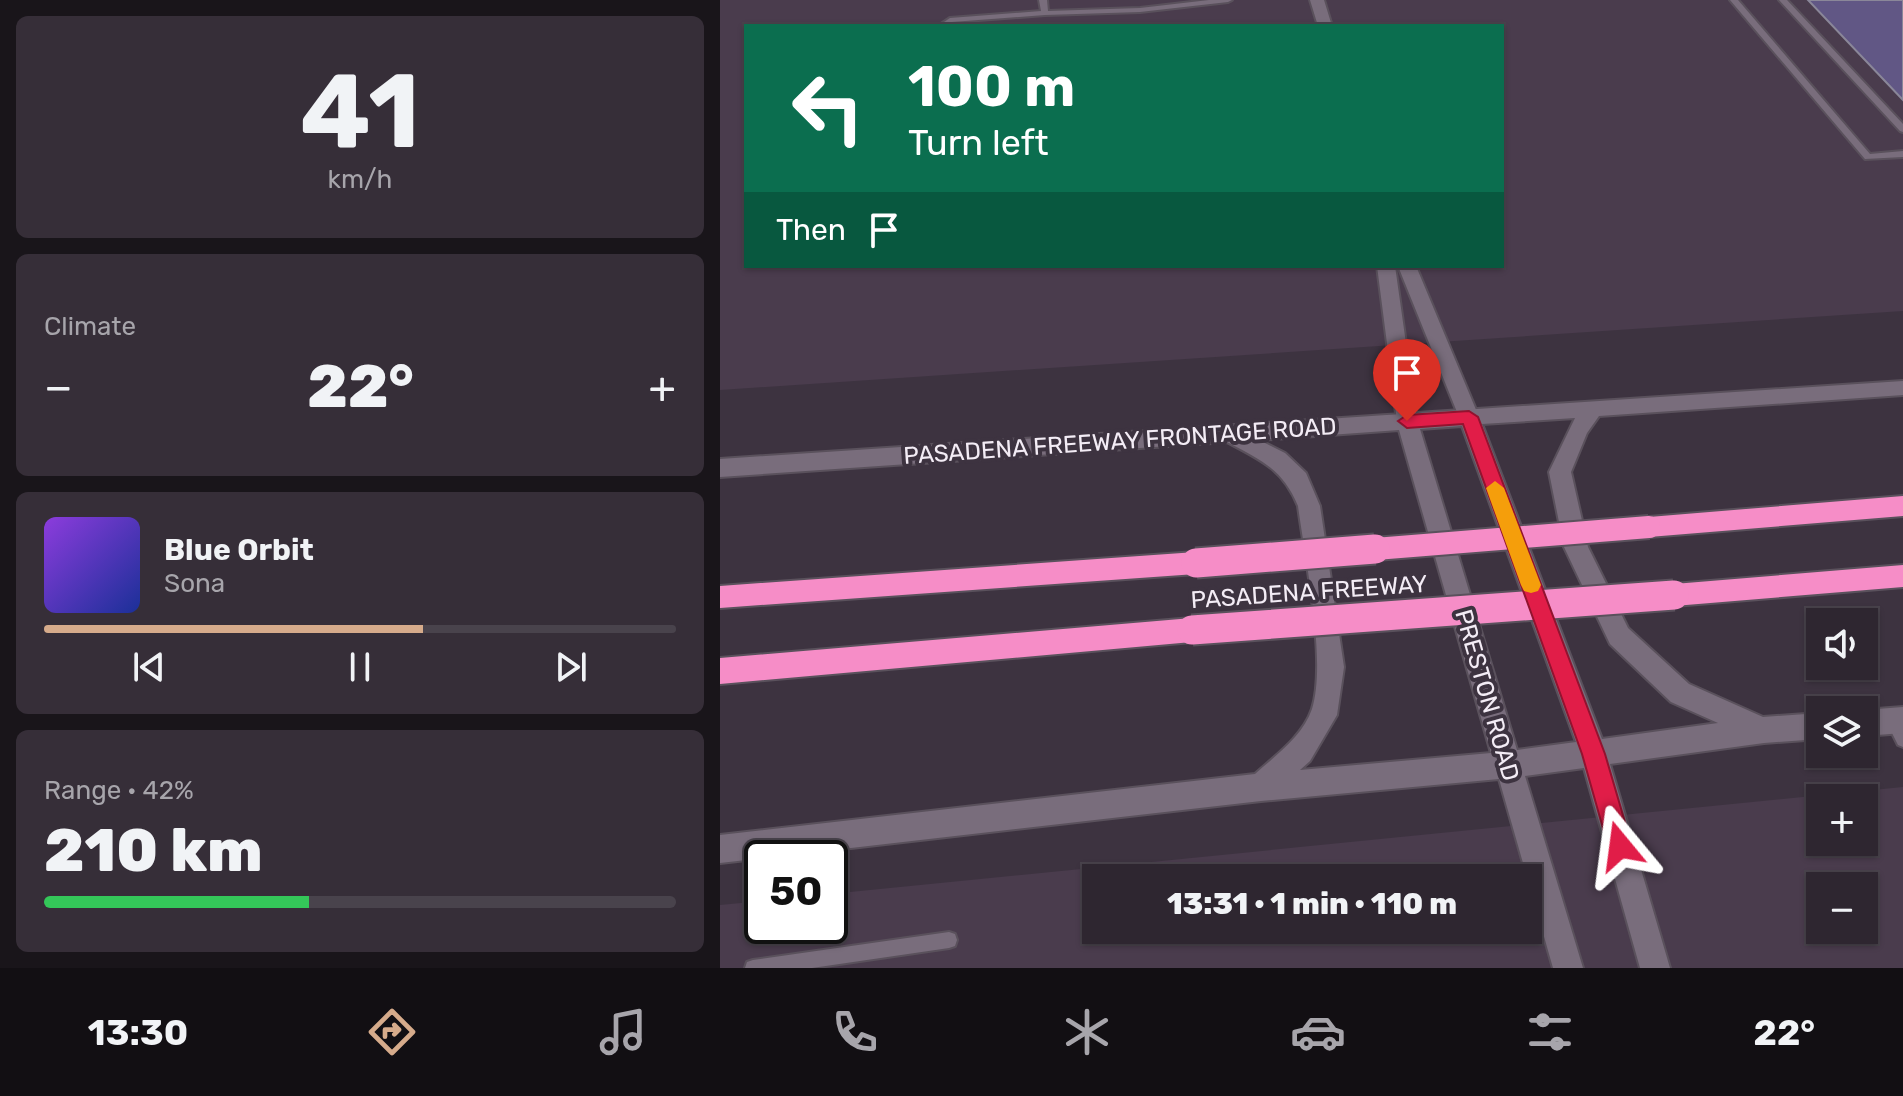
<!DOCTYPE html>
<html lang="en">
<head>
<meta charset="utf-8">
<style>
	:root { --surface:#2e2630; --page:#362e38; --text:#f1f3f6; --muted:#a7a5ab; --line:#49434c; --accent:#d6ab8b }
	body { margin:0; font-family:Rubik,sans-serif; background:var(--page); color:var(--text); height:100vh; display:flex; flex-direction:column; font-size:30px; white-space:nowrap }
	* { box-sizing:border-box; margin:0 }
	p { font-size:26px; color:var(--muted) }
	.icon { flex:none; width:44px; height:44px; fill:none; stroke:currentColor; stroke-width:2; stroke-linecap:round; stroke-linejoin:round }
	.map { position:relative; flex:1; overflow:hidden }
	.drawer { display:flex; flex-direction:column; gap:16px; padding:16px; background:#19151a; width:720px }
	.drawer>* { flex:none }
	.hud { position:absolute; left:24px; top:24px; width:760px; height:244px; border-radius:0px; box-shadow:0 2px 6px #0004,0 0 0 2px var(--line); background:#0b6e4f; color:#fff; overflow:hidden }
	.controls { position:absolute; left:1086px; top:608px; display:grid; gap:16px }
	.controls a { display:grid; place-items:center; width:72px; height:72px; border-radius:0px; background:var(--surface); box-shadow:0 2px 6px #0004,0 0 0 2px var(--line); font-size:40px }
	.speed { position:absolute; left:24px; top:840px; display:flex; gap:16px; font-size:40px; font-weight:700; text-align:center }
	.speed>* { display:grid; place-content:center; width:104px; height:104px; border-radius:50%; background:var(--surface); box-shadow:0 2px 6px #0004,0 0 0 2px var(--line); line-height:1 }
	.speed .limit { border:4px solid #111; border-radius:12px; background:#fff; color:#111 }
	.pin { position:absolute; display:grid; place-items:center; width:68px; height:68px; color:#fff; margin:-82px -34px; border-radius:50% 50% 50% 0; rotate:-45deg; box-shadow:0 0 8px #0007 }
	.pin .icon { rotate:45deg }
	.me { position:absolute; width:88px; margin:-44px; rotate:344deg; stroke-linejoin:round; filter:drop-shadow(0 0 6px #0008) }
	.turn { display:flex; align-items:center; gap:28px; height:168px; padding:0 32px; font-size:36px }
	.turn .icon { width:104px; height:104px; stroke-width:2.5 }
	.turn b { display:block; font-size:56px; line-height:68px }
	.then { display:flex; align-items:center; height:76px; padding:0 32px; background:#0003; gap:16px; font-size:30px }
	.big { font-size:60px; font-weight:800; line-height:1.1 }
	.drawer .widget { flex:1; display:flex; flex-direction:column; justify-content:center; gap:12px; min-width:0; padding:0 28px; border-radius:12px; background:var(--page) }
	.drawer .dial { align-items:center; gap:0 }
	.dial b { font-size:104px; line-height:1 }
	.song { display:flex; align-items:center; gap:24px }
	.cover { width:96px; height:96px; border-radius:12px; background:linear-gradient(135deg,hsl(270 70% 55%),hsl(230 70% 35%)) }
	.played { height:8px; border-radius:4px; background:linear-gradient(90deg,var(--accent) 60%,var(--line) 60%) }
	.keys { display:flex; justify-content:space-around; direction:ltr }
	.heat { display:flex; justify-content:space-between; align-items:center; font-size:44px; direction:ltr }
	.charge { height:12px; border-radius:6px; background:linear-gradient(90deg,#34c759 42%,var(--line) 0) }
	.trip { position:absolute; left:362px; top:864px; width:460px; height:80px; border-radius:0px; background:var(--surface); box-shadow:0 2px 6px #0004,0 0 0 2px var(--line); font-weight:800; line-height:80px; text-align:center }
	.tab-bar { display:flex; height:128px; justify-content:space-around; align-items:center; background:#120f13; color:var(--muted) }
	.tab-bar .icon { width:56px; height:56px }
	.tab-bar .on { color:var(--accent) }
	.tab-bar b { font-size:36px; color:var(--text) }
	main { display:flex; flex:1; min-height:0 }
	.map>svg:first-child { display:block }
	.built { fill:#4a3c4d; fill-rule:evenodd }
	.building { fill:#615785; stroke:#8a8799; stroke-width:2 }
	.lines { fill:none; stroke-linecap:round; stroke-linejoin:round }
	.service-casing { stroke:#5a515c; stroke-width:4 }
	.tertiary-casing { stroke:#5a515c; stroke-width:4 }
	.secondary-casing { stroke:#5a515c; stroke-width:4 }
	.motorway-casing { stroke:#5a515c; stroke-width:4 }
	.service { fill:#796d7c; fill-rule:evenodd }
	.tertiary { fill:#796d7c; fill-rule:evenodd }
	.secondary { fill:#796d7c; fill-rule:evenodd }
	.motorway { fill:#f68dc7; fill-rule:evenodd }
	.motorway-bridge-far1-casing { stroke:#5a515c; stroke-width:26; stroke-linecap:butt }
	.motorway-bridge-casing { stroke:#5a515c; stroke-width:33; stroke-linecap:butt }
	.motorway-bridge-far1 { stroke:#f68dc7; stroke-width:22 }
	.motorway-bridge { stroke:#f68dc7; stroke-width:29 }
	.route { fill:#e11d48; stroke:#92132f; stroke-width:2 }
	.slow { fill:#f59e0b }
	.labels { text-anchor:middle; stroke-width:8; stroke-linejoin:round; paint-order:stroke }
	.street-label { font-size:24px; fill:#f3ecf5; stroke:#3d3340 }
</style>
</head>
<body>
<main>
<section class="drawer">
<div class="widget dial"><b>41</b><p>km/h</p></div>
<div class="widget"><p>Climate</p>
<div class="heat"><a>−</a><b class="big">22°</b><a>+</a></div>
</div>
<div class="widget">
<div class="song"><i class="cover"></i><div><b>Blue Orbit</b><p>Sona</p></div></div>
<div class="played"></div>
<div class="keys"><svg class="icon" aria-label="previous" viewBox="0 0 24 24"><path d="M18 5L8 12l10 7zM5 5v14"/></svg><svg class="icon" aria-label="pause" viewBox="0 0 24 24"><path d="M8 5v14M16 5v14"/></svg><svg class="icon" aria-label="next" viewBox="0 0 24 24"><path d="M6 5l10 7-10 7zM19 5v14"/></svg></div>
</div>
<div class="widget"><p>Range · 42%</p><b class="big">210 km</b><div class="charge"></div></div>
</section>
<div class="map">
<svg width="1183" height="968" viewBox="0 0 1183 968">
	<rect width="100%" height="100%" fill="#3d3340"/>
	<path class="built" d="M0 0H1183V311L0 390ZM26 26H782V266H26Z
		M1183 787V968H0V905L42 901V926H110V894ZM1100 798H1144V842H1100ZM376 878H808V930H376ZM1100 886H1144V930H1100Z"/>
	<path class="building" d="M1088 0H1183V100Z"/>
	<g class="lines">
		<defs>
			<path id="service" d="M319 0H327L328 11 420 8 489 0H512L508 2 420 12 325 15 232 22 227 26H218L230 18 321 11Z
				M1010 0H1018L1150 154 1183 151V157L1145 159Z
				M1059 0H1067L1183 124V132L1180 131Z
				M1173 714 1178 716 1183 725V747L1178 745 1166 721 1168 716Z
				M229 932 235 934 237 940 235 946 229 948 92 968H25L27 962 33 960Z"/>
			<path id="tertiary" d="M590 0H604L612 26H598Z
				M657 266H675L697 421 694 427H680L677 421Z
				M678 266H696L759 417 756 423H742L739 417Z"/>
			<path id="secondary" d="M1183 381V395L879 416 867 433 851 472 868 547 908 628 969 684 1043 717 1100 713V739L1044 743 890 764 950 968H920L864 768 805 776 863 968H833L779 779 541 801 0 863V835L535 774C555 756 583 736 592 709 607 661 585 559 578 506 563 469 541 460 507 442L0 477V459ZM855 418 829 472 844 547 890 644 951 702 998 723 882 739 762 424ZM742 426 856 742 797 750 700 429ZM679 430 771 753 580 770 590 761 617 715 624 667 600 506 586 473 565 453 539 440Z
				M1183 707V733L1144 736V710Z"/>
			<path id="motorway" d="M1183 496V516L929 537 920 534 917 527 920 520 929 517Z
				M476 552 485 555 489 563 485 571 476 574 0 608V586Z
				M1183 565V587L954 606 945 603 941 595 945 587 954 584Z
				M472 618 482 621 485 630 482 639 472 642 0 684V658Z"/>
		</defs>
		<use href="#service" class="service-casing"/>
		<use href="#tertiary" class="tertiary-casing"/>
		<use href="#secondary" class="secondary-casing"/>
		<use href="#motorway" class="motorway-casing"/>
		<use href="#service" class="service"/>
		<use href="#tertiary" class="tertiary"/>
		<use href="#secondary" class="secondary"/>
		<use href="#motorway" class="motorway"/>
		<defs>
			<path id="motorway-bridge-far1" d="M630 551 929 527"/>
			<path id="motorway-bridge" d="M476 563 655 549
				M472 630 954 595"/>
		</defs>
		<use href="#motorway-bridge-far1" class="motorway-bridge-far1-casing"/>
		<use href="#motorway-bridge" class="motorway-bridge-casing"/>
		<use href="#motorway-bridge-far1" class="motorway-bridge-far1"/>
		<use href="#motorway-bridge" class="motorway-bridge"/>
	</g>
	<path class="route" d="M749 411 758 417 885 754 912 846 908 854 900 857 891 854 888 846 862 754 743 424 687 428 678 421 687 415Z"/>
	<path class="slow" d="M775 481 784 488 821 585 818 591 811 593 804 591 801 585 766 488Z"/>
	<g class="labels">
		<g class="street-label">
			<text transform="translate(400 441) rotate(-4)" y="8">PASADENA FREEWAY FRONTAGE ROAD</text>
			<text transform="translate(589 592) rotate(-4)" y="8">PASADENA FREEWAY</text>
			<text transform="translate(767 695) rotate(74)" y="8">PRESTON ROAD</text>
		</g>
	</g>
</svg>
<div class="controls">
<a><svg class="icon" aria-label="sound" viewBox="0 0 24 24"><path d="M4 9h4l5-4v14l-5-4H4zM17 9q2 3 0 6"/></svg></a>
<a><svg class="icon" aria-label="layers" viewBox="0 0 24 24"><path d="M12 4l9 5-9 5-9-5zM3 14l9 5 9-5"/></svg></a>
<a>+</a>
<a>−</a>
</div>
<div class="speed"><div class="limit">50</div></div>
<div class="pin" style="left:687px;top:421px;background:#d93025"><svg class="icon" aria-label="arrive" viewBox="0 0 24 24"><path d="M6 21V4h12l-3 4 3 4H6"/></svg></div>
<svg class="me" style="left:900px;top:846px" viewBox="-20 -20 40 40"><path d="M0-17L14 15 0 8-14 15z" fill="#e11d48" stroke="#fff" stroke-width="4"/></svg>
<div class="trip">13:31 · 1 min · 110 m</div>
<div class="hud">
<div class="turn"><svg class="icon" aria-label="left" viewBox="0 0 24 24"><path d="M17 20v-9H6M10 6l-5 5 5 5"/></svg><div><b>100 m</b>Turn left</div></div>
<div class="then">Then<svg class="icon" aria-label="arrive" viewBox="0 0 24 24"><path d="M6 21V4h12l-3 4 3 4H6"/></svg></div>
</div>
</div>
</main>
<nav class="tab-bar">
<b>13:30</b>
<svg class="icon on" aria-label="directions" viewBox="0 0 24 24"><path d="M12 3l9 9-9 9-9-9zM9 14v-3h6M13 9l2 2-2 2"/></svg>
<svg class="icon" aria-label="music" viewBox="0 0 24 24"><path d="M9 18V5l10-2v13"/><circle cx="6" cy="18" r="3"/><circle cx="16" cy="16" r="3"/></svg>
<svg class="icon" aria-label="phone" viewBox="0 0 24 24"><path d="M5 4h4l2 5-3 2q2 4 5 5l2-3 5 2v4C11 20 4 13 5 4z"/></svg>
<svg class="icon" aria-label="climate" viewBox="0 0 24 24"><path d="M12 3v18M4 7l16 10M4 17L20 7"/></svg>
<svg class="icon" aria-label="car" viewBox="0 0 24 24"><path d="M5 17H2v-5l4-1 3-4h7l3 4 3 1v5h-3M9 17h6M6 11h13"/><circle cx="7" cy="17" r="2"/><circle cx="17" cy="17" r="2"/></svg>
<svg class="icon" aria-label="filters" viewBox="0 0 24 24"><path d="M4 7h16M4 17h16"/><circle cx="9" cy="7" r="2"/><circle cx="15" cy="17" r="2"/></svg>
<b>22°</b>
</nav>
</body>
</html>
